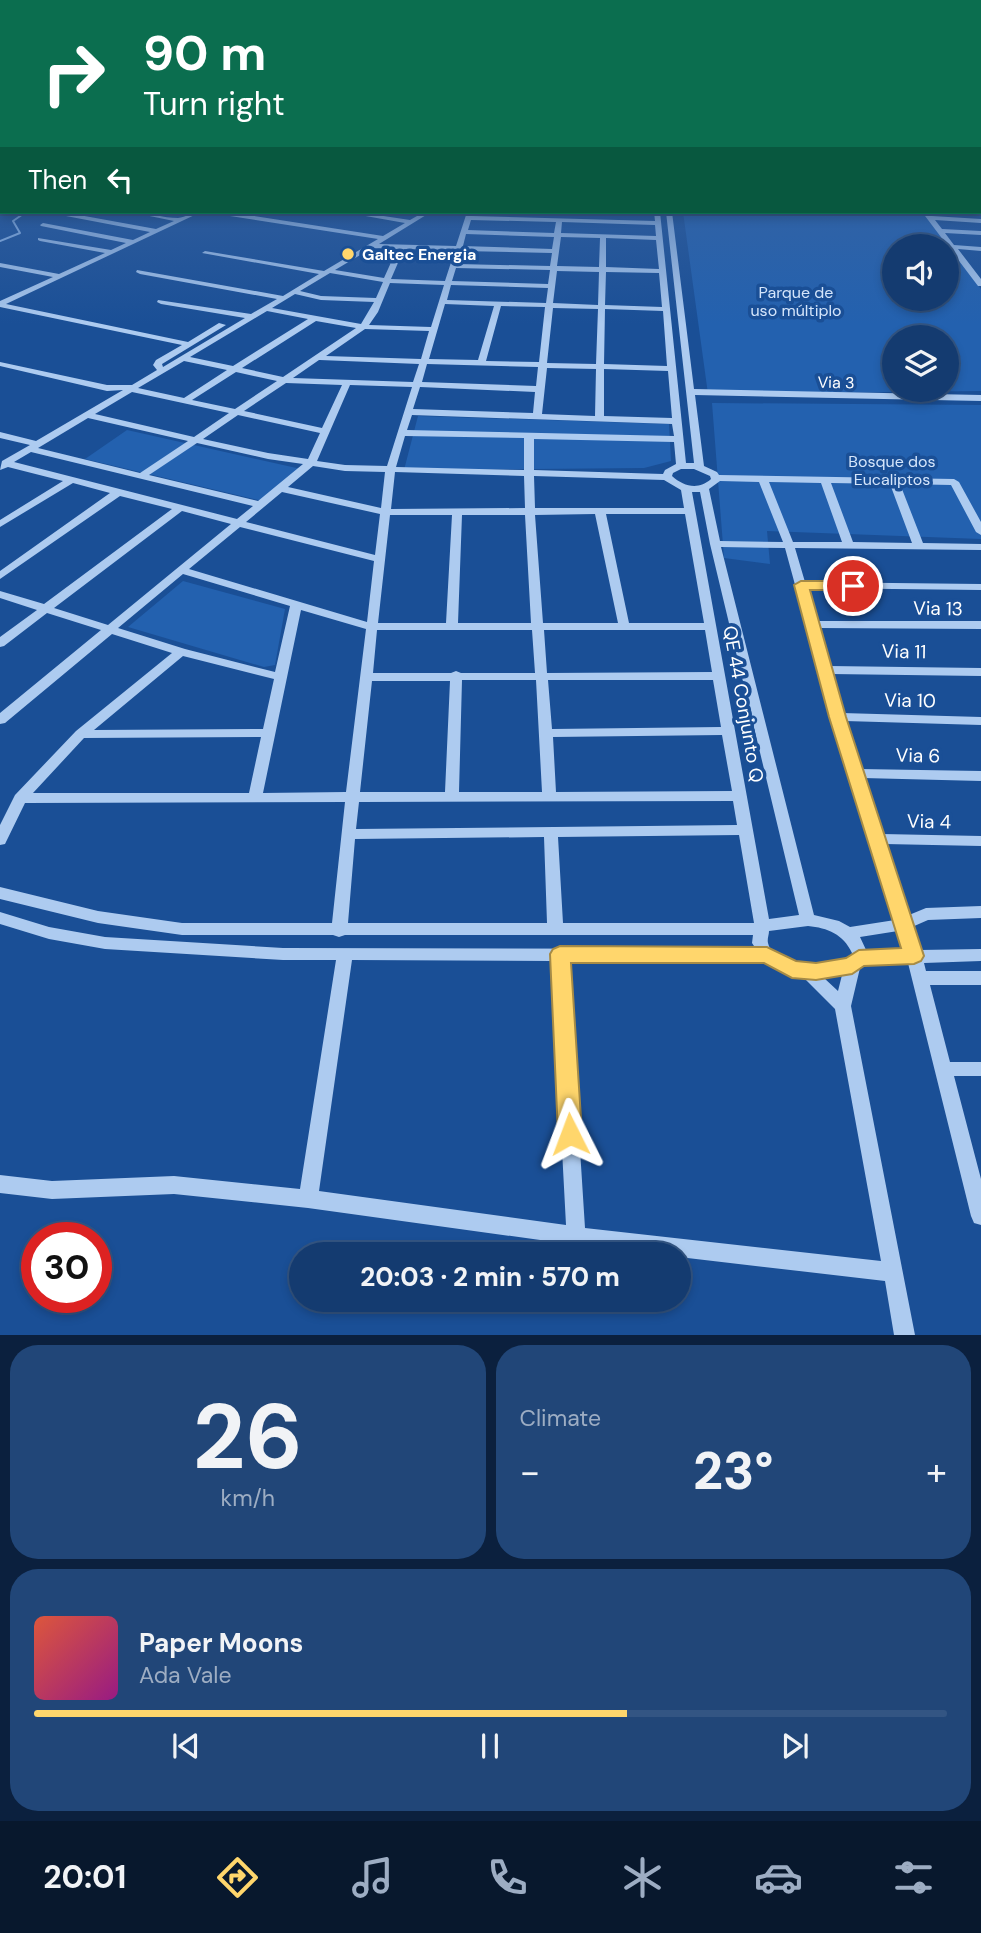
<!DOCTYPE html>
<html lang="en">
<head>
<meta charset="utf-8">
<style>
	:root { --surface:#143b70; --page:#214678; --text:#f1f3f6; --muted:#9dadc3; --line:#335583; --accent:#ffd66c }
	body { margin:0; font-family:"DM Sans",sans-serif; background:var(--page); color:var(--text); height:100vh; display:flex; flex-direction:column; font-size:26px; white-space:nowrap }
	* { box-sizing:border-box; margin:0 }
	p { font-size:23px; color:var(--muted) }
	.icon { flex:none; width:38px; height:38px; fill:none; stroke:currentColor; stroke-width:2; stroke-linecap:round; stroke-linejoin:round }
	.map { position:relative; height:1335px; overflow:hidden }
	.sheet { display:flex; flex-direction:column; gap:10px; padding:10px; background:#0b203e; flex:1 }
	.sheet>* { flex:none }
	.top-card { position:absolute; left:0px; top:0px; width:982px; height:214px; box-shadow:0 4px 10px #0003,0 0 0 2px var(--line); background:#0b6e4f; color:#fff; overflow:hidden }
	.fabs { position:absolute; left:882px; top:234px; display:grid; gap:14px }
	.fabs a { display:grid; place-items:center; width:77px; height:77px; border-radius:50%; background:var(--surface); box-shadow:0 4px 10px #0003,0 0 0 2px var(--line); font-size:35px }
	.speed { position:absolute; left:21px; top:1222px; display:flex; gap:14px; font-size:35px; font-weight:700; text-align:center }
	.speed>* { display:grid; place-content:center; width:91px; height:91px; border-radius:50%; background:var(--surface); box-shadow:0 4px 10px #0003,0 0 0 2px var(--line); line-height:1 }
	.speed .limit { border:10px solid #d22; background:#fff; color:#111 }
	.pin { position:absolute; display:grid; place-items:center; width:60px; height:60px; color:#fff; margin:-30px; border:4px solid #fff; border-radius:50%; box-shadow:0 2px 7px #0007 }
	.me { position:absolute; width:77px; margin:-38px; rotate:357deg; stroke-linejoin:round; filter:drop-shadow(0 0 5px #0008) }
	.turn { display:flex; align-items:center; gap:24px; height:147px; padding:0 28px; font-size:32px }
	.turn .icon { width:91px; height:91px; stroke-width:2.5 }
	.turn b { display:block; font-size:49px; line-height:60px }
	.then { display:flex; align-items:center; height:66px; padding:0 28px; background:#0003; gap:14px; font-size:26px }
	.big { font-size:52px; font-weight:800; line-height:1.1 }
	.sheet .tile { flex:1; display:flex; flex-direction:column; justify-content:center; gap:10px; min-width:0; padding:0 24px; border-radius:28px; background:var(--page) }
	.sheet .dial { align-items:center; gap:0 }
	.dial b { font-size:91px; line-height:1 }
	.song { display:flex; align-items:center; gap:21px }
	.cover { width:84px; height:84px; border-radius:10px; background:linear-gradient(135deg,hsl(10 70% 55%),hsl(310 70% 35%)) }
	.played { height:7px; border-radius:4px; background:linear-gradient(90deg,var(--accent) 65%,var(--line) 65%) }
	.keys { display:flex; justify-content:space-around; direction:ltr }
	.heat { display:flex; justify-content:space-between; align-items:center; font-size:38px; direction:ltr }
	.sheet .tiles { flex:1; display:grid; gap:10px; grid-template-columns:1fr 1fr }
	.tile:last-child { grid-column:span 2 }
	.trip { position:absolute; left:289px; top:1242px; width:402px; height:70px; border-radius:35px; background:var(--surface); box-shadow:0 4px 10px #0003,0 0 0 2px var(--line); font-weight:800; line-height:70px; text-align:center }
	.tabs { display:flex; height:112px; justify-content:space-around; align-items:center; background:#08182d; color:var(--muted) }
	.tabs .icon { width:49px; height:49px }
	.tabs .selected { color:var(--accent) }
	.tabs b { font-size:32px; color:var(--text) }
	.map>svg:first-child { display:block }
	.green { fill:#2361af; fill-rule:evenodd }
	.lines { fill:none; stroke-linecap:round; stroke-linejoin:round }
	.stream { stroke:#a0c5f2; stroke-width:2 }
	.minor { fill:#adcbf0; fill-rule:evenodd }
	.major { fill:#f6f9ff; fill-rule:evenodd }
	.route { fill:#ffd66c; stroke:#a68b46; stroke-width:2 }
	.poi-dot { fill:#ffd66c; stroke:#1a4f96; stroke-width:2.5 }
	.labels { text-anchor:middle; stroke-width:7; stroke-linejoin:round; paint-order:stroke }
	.far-poi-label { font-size:16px; font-weight:bold; fill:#fff; stroke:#1a4f96; text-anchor:start }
	.far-park-label { font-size:16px; fill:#d4e5fb; stroke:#1a4f96 }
	.far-street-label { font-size:16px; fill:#fff; stroke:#1a4f96 }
	.street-label { font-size:19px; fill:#fff; stroke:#1a4f96 }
</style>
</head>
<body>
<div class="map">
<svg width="981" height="1335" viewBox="0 0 981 1335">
	<rect width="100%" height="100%" fill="#1a4f96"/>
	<path class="green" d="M683 212H922L981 289V391L708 394ZM894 247H947V299H894ZM894 338H947V390H894Z
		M712 403 981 405V539L767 531 770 564 724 558Z
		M418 416 669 424 671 461 644 468 404 470Z
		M127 430 301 469 262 501 85 459Z
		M183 581 285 609 275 665 264 667 128 627Z"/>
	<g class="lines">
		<path class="stream" d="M0 241 20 233 13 221 26 212"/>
		<path class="minor" d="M0 147H2V151H0Z
			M980 154H981V158H980Z
			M980 166H981V170H980Z
			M0 174H2V178H0Z
			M980 176H981V180H980Z
			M980 187H981V191H980Z
			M980 207H981V211H980Z
			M130 212C146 211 162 218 178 218 186 217 192 212 201 212L6 304 188 342 219 323 226 325 162 364 163 367 245 318 161 304 157 302 158 300 251 314 277 299 140 274 136 272 137 270 283 296 319 274 202 253 205 251 324 271 378 239 217 214 214 212H228L383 236 405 223 343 212H357L410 220 424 212H431L379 244 456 246 467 212H473L472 216 655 221 654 212H660L686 463H694L666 212H672L694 389 981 395V401L695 395 704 466 717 472 719 475 954 479 959 482 981 522V535L976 532 951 485 900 484 923 543 981 544V550L795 548 805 582 981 584V590L807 588 816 621H981V629L818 628 829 666 981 668V676L831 674 842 713 981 717V725L845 721 860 769 981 771V781L863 778 882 834 981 836V846L885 844 909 915 926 908 981 906V918L928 920 912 927 920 950 981 949V961L924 963 926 971H981V985H930L950 1062H981V1076H954L981 1179V1225L974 1223 971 1216 908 963 864 964 860 968 851 1006 915 1335H894L885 1281 679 1257V1255H657L576 1245 308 1208 174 1194 52 1199 0 1193V1175L52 1181 174 1176 300 1189 336 960H283L105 949 49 939 0 924V912L49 927 105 937 283 948 756 949 752 943 753 935H345L339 937 333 935H182L98 923 0 899V887L98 911 182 923H332L345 802 25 803 5 844 0 845V825L15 795 76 731 172 653 112 634 5 723 0 724V713L101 630 47 613 4 646 0 647V637L37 610 0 598V591L44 604 172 509 120 496 0 579V571L110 493 73 483 0 527V520L63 481 8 467 0 470 2 461 30 445 0 438V432L36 441 123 390 107 391 0 366V362L107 385H132L157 370 153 365 156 360 182 345 0 307V301L53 277 0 267V263L59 274 105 253 40 241 38 240V238L111 250 126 243 41 226 40 225 43 223 133 240 150 232 66 216V214L68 213 156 229 174 221ZM471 220 556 222 554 233 468 230ZM562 222 655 225 656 236 561 233ZM466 234 554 237 552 249 463 246ZM561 237 600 238 599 267 557 266ZM606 238 656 240 659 269 606 267ZM372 248 397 249 384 278 335 270ZM404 249 455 250 445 281 391 279ZM462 251 552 253 550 266 457 264ZM456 268 550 270 548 284 452 281ZM557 271 599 272 598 305 553 303ZM606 272 659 273 662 307 605 305ZM330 273 383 282 376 298 321 296 300 291ZM390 283 444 285 431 327 369 325 378 312ZM451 285 548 288 546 303 447 300ZM295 294 321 300 374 302 361 324 272 308ZM445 304 494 306 478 360 429 359ZM501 306 545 307 539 362 486 361ZM553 308 598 309 596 364 547 363ZM605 309 663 311 667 366 604 364ZM267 311 308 319 233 366 190 357ZM316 321 356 328 283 377 242 368ZM365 329 429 331 421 359 326 356ZM319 360H320L419 364 413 382 293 378ZM184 361 227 370 184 398 138 388ZM427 364 538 367 536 386 422 382ZM547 368 596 369 595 416 542 414ZM604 369 668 371 672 418 604 416ZM236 372 277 381 235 409 192 400ZM286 383 342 385 322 428 244 411ZM350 385 412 387 387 466 345 465 317 461ZM420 387 535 392 533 413 413 409ZM132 392 229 413 194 437 95 414ZM238 415 320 433 308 459 268 453 203 439ZM412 415 672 424 674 436 407 430ZM88 418 188 441 140 473 38 448ZM405 436 524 438V470L396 467ZM534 439 674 442 676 464 665 470 663 474 534 470ZM197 443 268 459 303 464 258 501 149 475ZM31 452 253 506 237 519 14 462ZM313 466 345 471 385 472 381 508 288 487ZM681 469H694L710 476 711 479C699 490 684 487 672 476L673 473ZM395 472 524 476 525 508 391 509ZM534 476 664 480 681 490 684 508H535ZM720 481 759 482 783 542 720 541 709 489ZM769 482 821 483 842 542H793ZM831 483 890 484 912 543 853 542ZM282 492 380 514 375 555 246 522ZM692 492H700L710 544 799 915 769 919ZM182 511 231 524 108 625 54 608ZM595 514 618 623H543L535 515ZM606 514H685L704 623H629ZM390 515H452L446 623H378ZM462 515H525L531 623H458ZM240 527 374 561 367 622 189 569ZM721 547 785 548 831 717 895 920 850 927 839 921 814 915ZM183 574 290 606 275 672 185 649 118 628ZM301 610 366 629 346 792 263 793ZM377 630H532L535 673H461L456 671 451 673H373ZM544 630H705L712 672 547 673ZM183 656 274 679 263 729 94 730ZM462 680H536L542 792H459ZM548 680H713L721 727 552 729ZM372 681H450L445 792H360ZM722 735 732 791 556 792 553 737ZM261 737 249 793H33L84 738ZM733 801 737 825 356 829 359 802ZM739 835 754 923H563L558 837ZM544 837 547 923H348L355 839ZM808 926C828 928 843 934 852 953L850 958C831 967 775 971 768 943 767 939 769 935 769 931ZM898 931 904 951 867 952 860 937ZM352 960 552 961 566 1225 319 1191ZM568 961H764L773 968 803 977 835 1009 881 1261 585 1228ZM842 975 838 991 824 978Z
			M922 212H928L932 216 981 219V223L935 220 942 229 981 231V235L945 233 954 245 981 247V251L958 249 981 279V286H978Z"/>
		<path class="major" d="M980 138H981V142H980Z"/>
	</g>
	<linearGradient id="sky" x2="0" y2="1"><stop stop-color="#0e2b52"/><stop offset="0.42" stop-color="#3863a0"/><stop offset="1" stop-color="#3863a0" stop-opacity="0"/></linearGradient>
	<rect width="981" height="324" fill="url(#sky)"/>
	<path class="route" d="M801 581H853L860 586 853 590H810L846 717 924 956 921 961 914 964 864 966 852 974 816 980 792 978 764 963H571L582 1134 579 1141 570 1145 562 1141 558 1134 550 954 553 949 560 946 767 947 796 961 816 963 846 958 859 950 901 948 829 717 794 585Z"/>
	<circle class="poi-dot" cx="348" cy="254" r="7"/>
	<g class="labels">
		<g class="far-poi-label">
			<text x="362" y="260">Galtec Energia</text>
		</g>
		<g class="far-park-label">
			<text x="796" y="298">Parque de<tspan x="796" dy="18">uso múltiplo</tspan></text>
			<text x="892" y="467">Bosque dos<tspan x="892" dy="18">Eucaliptos</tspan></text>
		</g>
		<g class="far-street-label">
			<text transform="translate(836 382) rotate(1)" y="6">Via 3</text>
		</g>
		<g class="street-label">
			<text transform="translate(938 608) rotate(1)" y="7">Via 13</text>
			<text transform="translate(904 651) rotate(1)" y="7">Via 11</text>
			<text transform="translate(910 700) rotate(1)" y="7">Via 10</text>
			<text transform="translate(744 704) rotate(80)" y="7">QE 44 Conjunto Q</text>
			<text transform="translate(918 755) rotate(1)" y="7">Via 6</text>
			<text transform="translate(929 821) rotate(1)" y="7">Via 4</text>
		</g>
	</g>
</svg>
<div class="fabs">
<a><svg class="icon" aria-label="sound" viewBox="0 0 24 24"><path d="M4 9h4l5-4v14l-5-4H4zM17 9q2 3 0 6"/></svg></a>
<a><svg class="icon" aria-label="layers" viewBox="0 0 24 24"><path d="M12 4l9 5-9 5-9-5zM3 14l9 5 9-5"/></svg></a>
</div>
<div class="speed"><div class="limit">30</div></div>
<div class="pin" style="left:853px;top:586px;background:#d93025"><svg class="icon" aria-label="arrive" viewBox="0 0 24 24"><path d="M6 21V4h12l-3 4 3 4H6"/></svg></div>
<svg class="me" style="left:570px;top:1134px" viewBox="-20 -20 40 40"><path d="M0-17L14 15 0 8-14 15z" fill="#ffd66c" stroke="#fff" stroke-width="4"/></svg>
<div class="trip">20:03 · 2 min · 570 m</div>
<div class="top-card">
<div class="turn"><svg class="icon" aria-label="right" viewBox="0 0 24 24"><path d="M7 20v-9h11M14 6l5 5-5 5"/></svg><div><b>90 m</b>Turn right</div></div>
<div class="then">Then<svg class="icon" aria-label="left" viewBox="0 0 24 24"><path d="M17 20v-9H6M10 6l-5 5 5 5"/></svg></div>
</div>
</div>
<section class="sheet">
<div class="tiles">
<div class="tile dial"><b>26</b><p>km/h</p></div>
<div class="tile"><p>Climate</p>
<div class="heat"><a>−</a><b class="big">23°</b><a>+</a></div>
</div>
<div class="tile">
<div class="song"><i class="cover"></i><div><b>Paper Moons</b><p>Ada Vale</p></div></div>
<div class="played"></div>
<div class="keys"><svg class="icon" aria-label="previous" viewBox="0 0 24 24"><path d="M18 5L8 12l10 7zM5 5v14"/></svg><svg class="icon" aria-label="pause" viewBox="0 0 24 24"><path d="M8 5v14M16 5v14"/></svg><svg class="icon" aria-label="next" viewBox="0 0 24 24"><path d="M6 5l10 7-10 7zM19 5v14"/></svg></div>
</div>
</div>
</section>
<nav class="tabs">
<b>20:01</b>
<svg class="icon selected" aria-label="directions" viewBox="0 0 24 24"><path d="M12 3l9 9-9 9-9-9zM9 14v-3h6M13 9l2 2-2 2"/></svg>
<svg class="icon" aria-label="music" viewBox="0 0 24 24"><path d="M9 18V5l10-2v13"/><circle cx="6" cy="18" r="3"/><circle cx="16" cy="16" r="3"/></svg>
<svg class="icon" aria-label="phone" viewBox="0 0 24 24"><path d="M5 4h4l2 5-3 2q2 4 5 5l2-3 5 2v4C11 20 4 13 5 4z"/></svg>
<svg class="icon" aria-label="climate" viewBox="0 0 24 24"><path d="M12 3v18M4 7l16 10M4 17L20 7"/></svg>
<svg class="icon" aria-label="car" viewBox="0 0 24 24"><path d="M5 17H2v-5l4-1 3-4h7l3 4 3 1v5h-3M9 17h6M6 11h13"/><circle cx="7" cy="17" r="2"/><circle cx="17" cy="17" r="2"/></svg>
<svg class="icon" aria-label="filters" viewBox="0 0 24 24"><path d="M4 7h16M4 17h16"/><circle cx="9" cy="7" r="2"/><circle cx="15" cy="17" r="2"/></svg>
</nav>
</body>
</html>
